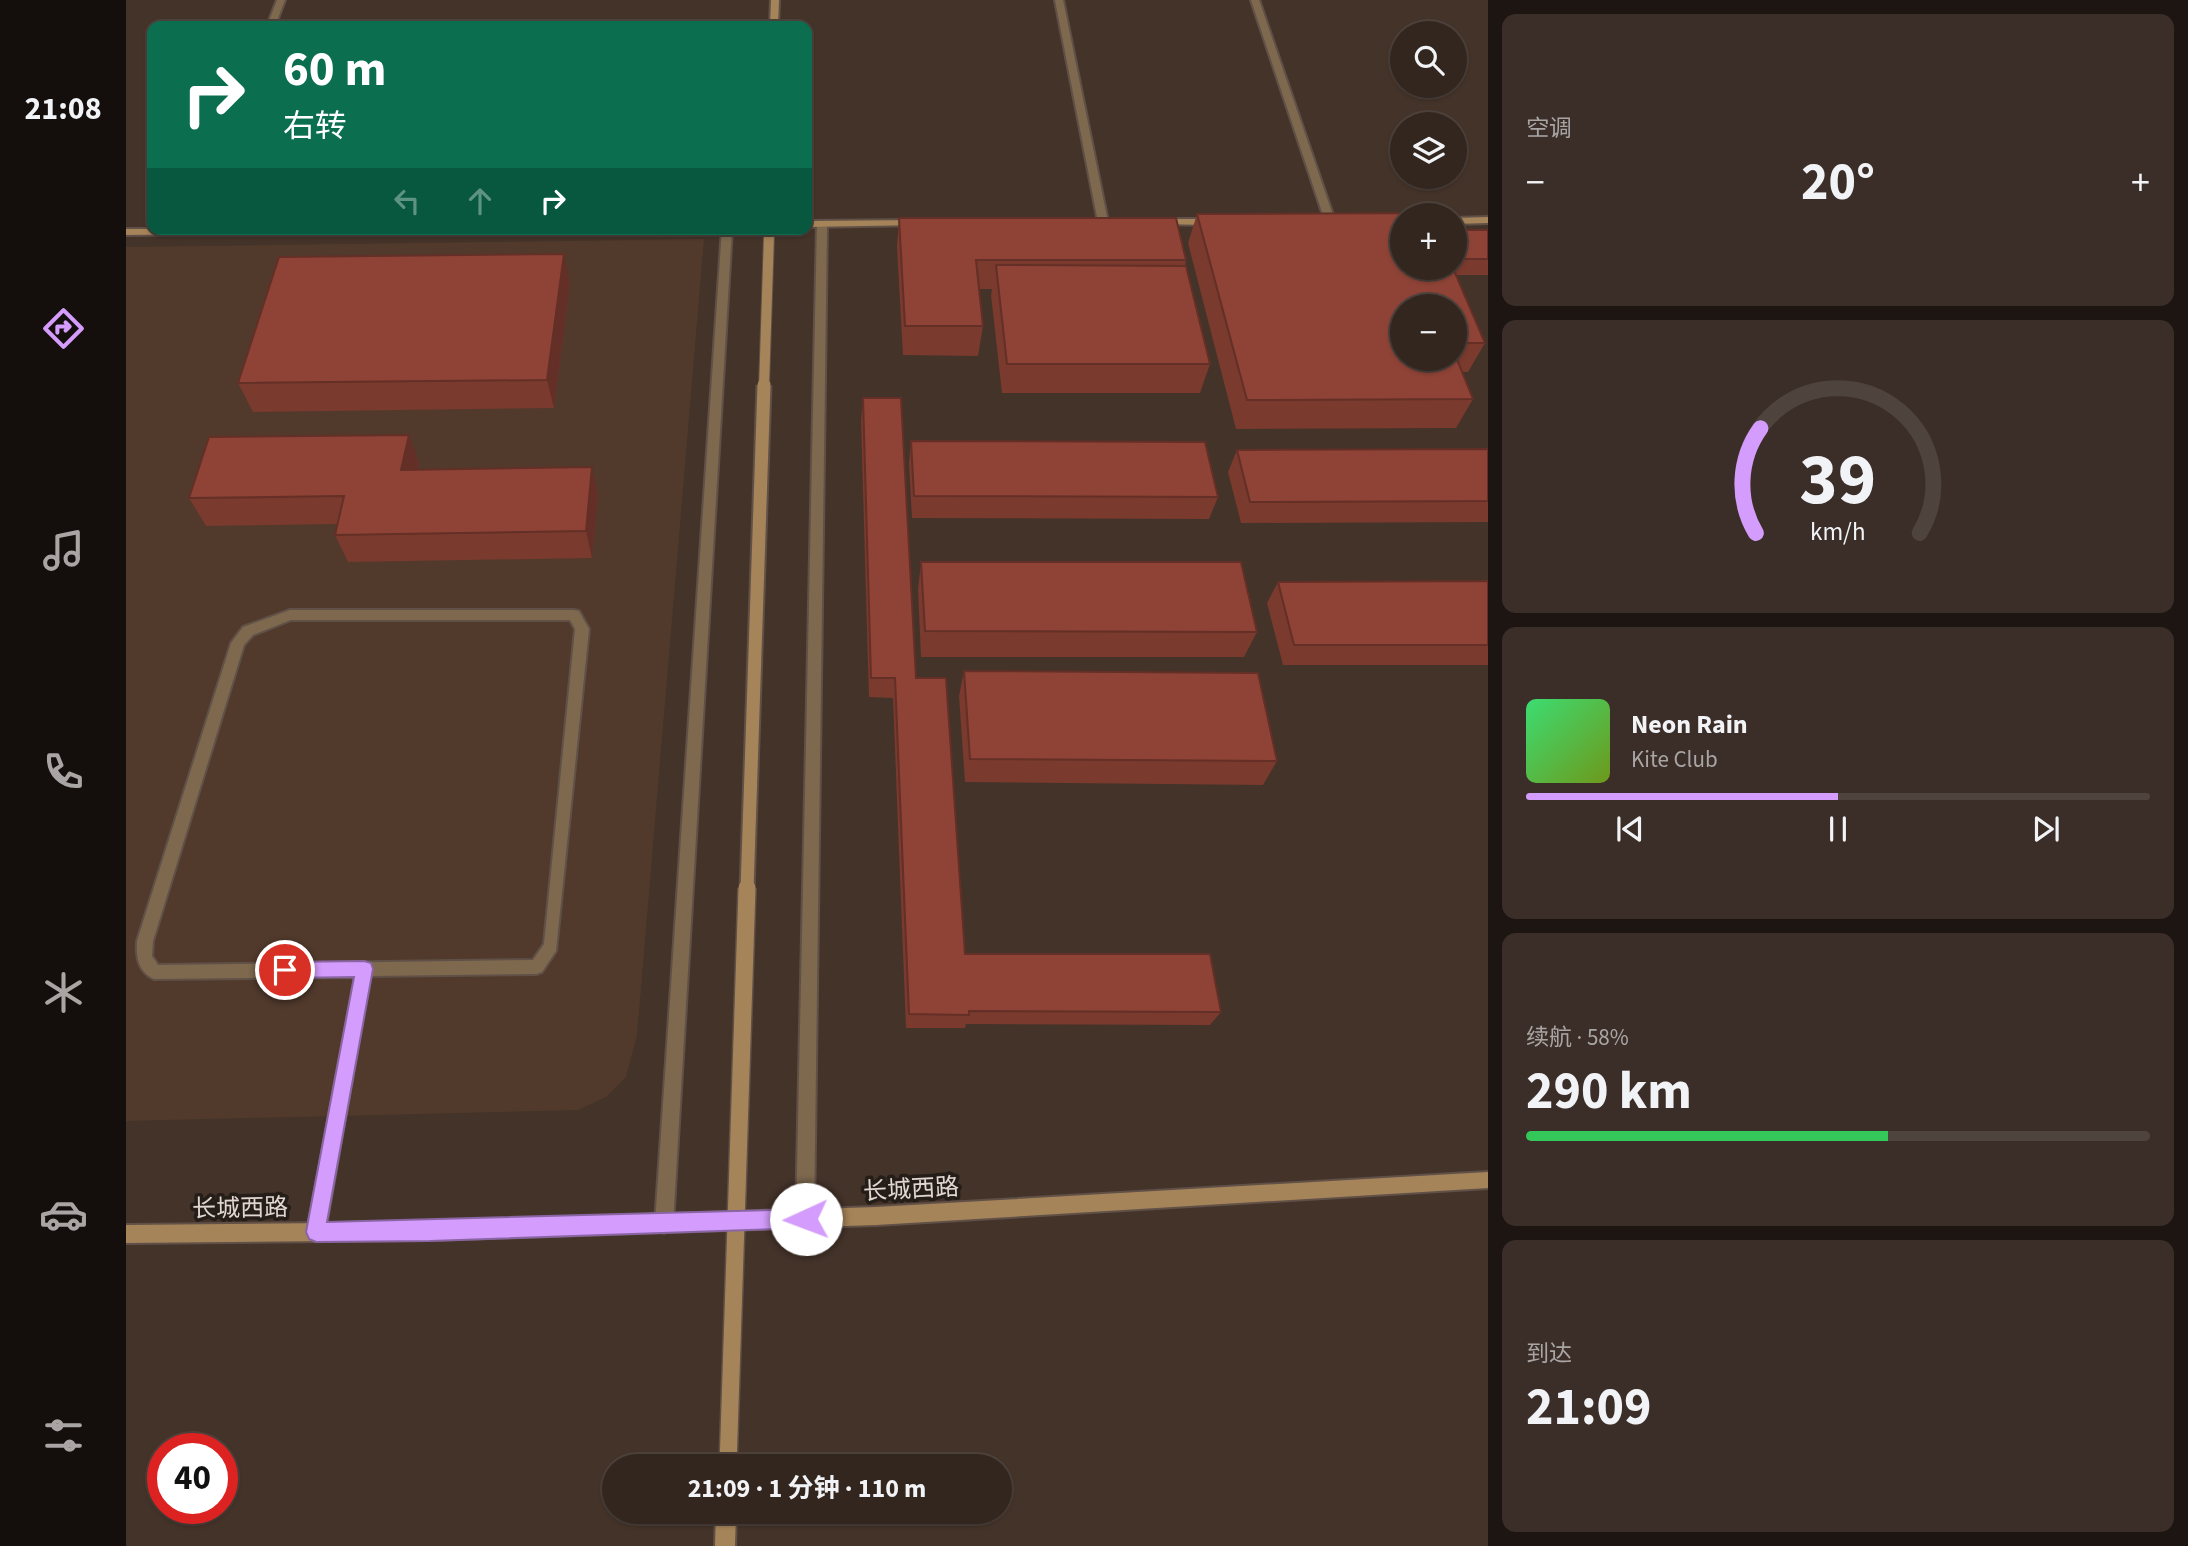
<!DOCTYPE html>
<html lang="zh">
<head>
<meta charset="utf-8">
<style>
	:root { --surface:#33261f; --page:#3b2e28; --text:#f1f3f6; --muted:#a9a5a4; --line:#4e433d; --accent:#d49cfc }
	body { margin:0; font-family:"Source Sans 3","Noto Sans SC",sans-serif; background:var(--page); color:var(--text); height:100vh; display:flex; flex-direction:column; font-size:26px; white-space:nowrap }
	* { box-sizing:border-box; margin:0 }
	p { font-size:23px; color:var(--muted) }
	.icon { flex:none; width:38px; height:38px; fill:none; stroke:currentColor; stroke-width:2; stroke-linecap:round; stroke-linejoin:round }
	.map { position:relative; flex:1; overflow:hidden }
	.side { display:flex; flex-direction:column; gap:14px; padding:14px; background:#1c1511; width:700px }
	.side>* { flex:none }
	.top-card { position:absolute; left:21px; top:21px; width:665px; height:214px; border-radius:14px; box-shadow:0 2px 5px #0004,0 0 0 2px var(--line); background:#0b6e4f; color:#fff; overflow:hidden }
	.controls { position:absolute; left:1264px; top:21px; display:grid; gap:14px }
	.controls a { display:grid; place-items:center; width:77px; height:77px; border-radius:50%; background:var(--surface); box-shadow:0 2px 5px #0004,0 0 0 2px var(--line); font-size:35px }
	.speed { position:absolute; left:21px; top:1433px; display:flex; gap:14px; font-size:35px; font-weight:700; text-align:center }
	.speed>* { display:grid; place-content:center; width:91px; height:91px; border-radius:50%; background:var(--surface); box-shadow:0 2px 5px #0004,0 0 0 2px var(--line); line-height:1 }
	.speed .limit { border:10px solid #d22; background:#fff; color:#111 }
	.pin { position:absolute; display:grid; place-items:center; width:60px; height:60px; color:#fff; margin:-30px; border:4px solid #fff; border-radius:50%; box-shadow:0 2px 7px #0007 }
	.me { position:absolute; width:77px; margin:-38px; rotate:268deg; stroke-linejoin:round; filter:drop-shadow(0 0 5px #0008) }
	.turn { display:flex; align-items:center; gap:24px; height:147px; padding:0 21px; font-size:32px }
	.turn .icon { width:91px; height:91px; stroke-width:2.5 }
	.turn b { display:block; font-size:49px; line-height:60px }
	.lanes { display:flex; align-items:center; height:66px; padding:0 21px; background:#0003; justify-content:center; gap:35px; direction:ltr }
	.lanes .off { opacity:.35 }
	.big { font-size:52px; font-weight:700; line-height:1.1 }
	.side .card { flex:1; display:flex; flex-direction:column; justify-content:center; gap:10px; min-width:0; padding:0 24px; border-radius:14px; background:var(--page) }
	.side .dial { align-items:center; gap:0 }
	.dial svg { height:182px; overflow:visible; fill:none; stroke:var(--line); stroke-width:7; stroke-linecap:round; text-anchor:middle }
	.dial text { fill:var(--text); stroke:none }
	.song { display:flex; align-items:center; gap:21px }
	.cover { width:84px; height:84px; border-radius:10px; background:linear-gradient(135deg,hsl(140 70% 55%),hsl(80 70% 35%)) }
	.played { height:7px; border-radius:4px; background:linear-gradient(90deg,var(--accent) 50%,var(--line) 50%) }
	.keys { display:flex; justify-content:space-around; direction:ltr }
	.heat { display:flex; justify-content:space-between; align-items:center; font-size:38px; direction:ltr }
	.charge { height:10px; border-radius:5px; background:linear-gradient(90deg,#34c759 58%,var(--line) 0) }
	.trip { position:absolute; left:476px; top:1454px; width:410px; height:70px; border-radius:35px; background:var(--surface); box-shadow:0 2px 5px #0004,0 0 0 2px var(--line); font-weight:700; line-height:70px; text-align:center }
	main { display:flex; flex:1; min-height:0 }
	.menu { display:flex; flex-direction:column; width:126px; justify-content:space-around; align-items:center; background:#140f0c; color:var(--muted) }
	.menu .icon { width:49px; height:49px }
	.menu .on { color:var(--accent) }
	.menu b { font-size:32px; color:var(--text) }
	.map>svg:first-child { display:block }
	.built { fill:#513a2c }
	.lines { fill:none; stroke-linecap:round; stroke-linejoin:round }
	.lane-casing { stroke:#605047; stroke-width:4 }
	.street-casing { stroke:#605047; stroke-width:4 }
	.secondary-casing { stroke:#605047; stroke-width:4 }
	.lane { fill:#7e694f; fill-rule:evenodd }
	.street { fill:#7e694f; fill-rule:evenodd }
	.secondary { fill:#a58459; fill-rule:evenodd }
	.secondary-bridge-far2-casing { stroke:#605047; stroke-width:12; stroke-linecap:butt }
	.secondary-bridge-far1-casing { stroke:#605047; stroke-width:17; stroke-linecap:butt }
	.secondary-bridge-casing { stroke:#605047; stroke-width:20; stroke-linecap:butt }
	.secondary-bridge-far2 { stroke:#a58459; stroke-width:10 }
	.secondary-bridge-far1 { stroke:#a58459; stroke-width:13 }
	.secondary-bridge { stroke:#a58459; stroke-width:17 }
	.wall { fill:#7a3a2e; fill-rule:evenodd }
	.shaded-wall { fill:#632f26 }
	.building { fill:#8e4336; stroke:#632f26; stroke-width:2 }
	.route { fill:#d49cfc; stroke:#8a65a4; stroke-width:2 }
	.labels { text-anchor:middle; stroke-width:7; stroke-linejoin:round; paint-order:stroke }
	.near-street-label { font-size:24px; fill:#e1d6d0; stroke:#241d18 }
</style>
</head>
<body>
<main>
<nav class="menu">
<b>21:08</b>
<svg class="icon on" aria-label="directions" viewBox="0 0 24 24"><path d="M12 3l9 9-9 9-9-9zM9 14v-3h6M13 9l2 2-2 2"/></svg>
<svg class="icon" aria-label="music" viewBox="0 0 24 24"><path d="M9 18V5l10-2v13"/><circle cx="6" cy="18" r="3"/><circle cx="16" cy="16" r="3"/></svg>
<svg class="icon" aria-label="phone" viewBox="0 0 24 24"><path d="M5 4h4l2 5-3 2q2 4 5 5l2-3 5 2v4C11 20 4 13 5 4z"/></svg>
<svg class="icon" aria-label="climate" viewBox="0 0 24 24"><path d="M12 3v18M4 7l16 10M4 17L20 7"/></svg>
<svg class="icon" aria-label="car" viewBox="0 0 24 24"><path d="M5 17H2v-5l4-1 3-4h7l3 4 3 1v5h-3M9 17h6M6 11h13"/><circle cx="7" cy="17" r="2"/><circle cx="17" cy="17" r="2"/></svg>
<svg class="icon" aria-label="filters" viewBox="0 0 24 24"><path d="M4 7h16M4 17h16"/><circle cx="9" cy="7" r="2"/><circle cx="15" cy="17" r="2"/></svg>
</nav>
<div class="map">
<svg width="1362" height="1546" viewBox="0 0 1362 1546">
	<rect width="100%" height="100%" fill="#443329"/>
	<path class="built" d="M578 239 511 1035 500 1077 480 1097 452 1110 0 1121V247Z"/>
	<g class="lines">
		<defs>
			<path id="lane" d="M151 0H159L149 26H141Z
				M164 610H448L453 611 463 629 430 951 416 972 411 974 244 976 199 1232 196 1238 190 1241 184 1238 181 1232 229 977 28 979C12 972 10 957 11 941L105 643 117 627ZM165 620H444L449 629 418 944 407 960 32 965 26 956 27 941 118 645 127 635Z"/>
			<path id="street" d="M929 0H937L982 222 977 225 972 222Z
				M1125 0H1133L1209 221 1208 223H1200L1199 221Z
				M696 221 701 224 688 1219 685 1225 679 1228 673 1225 670 1219 691 224Z
				M596 229H606L547 1224 544 1230 538 1233 532 1230 529 1224Z"/>
			<path id="secondary" d="M645 0H653L652 26H644Z
				M1362 217V223L1328 224V218Z
				M1032 219H1085L1090 222 1085 225 1028 224V220Z
				M791 220 796 223 795 225 681 227V221Z
				M0 229H231L226 232 0 235Z
				M1362 1172V1188L750 1225 304 1240 0 1243V1225L304 1222 750 1207Z
				M590 1512H610L609 1546H589Z"/>
		</defs>
		<use href="#lane" class="lane-casing"/>
		<use href="#street" class="street-casing"/>
		<use href="#secondary" class="secondary-casing"/>
		<use href="#lane" class="lane"/>
		<use href="#street" class="street"/>
		<use href="#secondary" class="secondary"/>
		<defs>
			<path id="secondary-bridge-far2" d="M638 387 643 235"/>
			<path id="secondary-bridge-far1" d="M621 890 638 385"/>
			<path id="secondary-bridge" d="M602 1466 621 888"/>
		</defs>
		<use href="#secondary-bridge-far2" class="secondary-bridge-far2-casing"/>
		<use href="#secondary-bridge-far1" class="secondary-bridge-far1-casing"/>
		<use href="#secondary-bridge" class="secondary-bridge-casing"/>
		<use href="#secondary-bridge-far2" class="secondary-bridge-far2"/>
		<use href="#secondary-bridge-far1" class="secondary-bridge-far1"/>
		<use href="#secondary-bridge" class="secondary-bridge"/>
	</g>
	<path class="wall" d="M1071 214 1276 268H1328V230H1362V275H1330L1359 343 1342 372H1336L1347 399 1330 428 1110 429 1062 243ZM1328 306V359H1276Z
		M773 218 1060 260 1059 266 1084 364 1074 393H876L865 295 866 289H853L857 326 852 356 777 355 771 247Z
		M444 283 428 408 127 412 112 383Z
		M737 398 790 678 839 954 1095 1012 1084 1025 840 1024 839 1028H780L767 698 743 697 735 420Z
		M283 435 293 463 292 470 466 467 472 495 466 558 222 562 209 535 212 524 80 526 63 498Z
		M785 441 1092 497 1083 519 786 518 783 463Z
		M1362 449V522L1115 523 1102 472 1111 450Z
		M795 562 1131 632 1118 657H795L792 589Z
		M1362 581V665H1157L1141 603 1152 582Z
		M838 671 1151 761 1137 785 839 782 833 696Z"/>
	<path class="shaded-wall" d="M438 254 444 283 428 408 421 380Z
		M283 435 293 463 286 498 275 470Z
		M466 467 472 495 466 558 460 531Z"/>
	<path class="building" d="M1303 213 1304 215H1276V268H1327L1359 343H1328V306H1276V359H1328V352L1347 399 1121 400 1071 214Z
		M773 218H1050L1060 260H850L857 326H779Z
		M1328 230H1362V259H1328Z
		M438 254 421 380 112 383 153 257Z
		M870 265 1060 266 1084 364H881Z
		M737 398H775L790 678H820L839 954H1084L1095 1012 843 1011V1015L783 1014 769 678H745Z
		M283 435 275 470 466 467 460 531 209 535 218 496 63 498 83 437Z
		M785 441 1079 442 1092 497 788 496Z
		M1362 449V501L1124 502 1111 450Z
		M795 562H1115L1131 632 799 631Z
		M1362 581V645H1168L1152 582Z
		M838 671 1132 673 1151 761 844 759Z"/>
	<path class="route" d="M238 961 245 963 247 969 201 1222 680 1209 686 1212 689 1219 686 1226 680 1228 304 1241 190 1242 183 1239 180 1232 228 977 159 978 153 976 151 970 153 964 159 962Z"/>
	<g class="labels">
		<g class="near-street-label">
			<text transform="translate(785 1189) rotate(-3)" y="8">长城西路</text>
			<text transform="translate(114 1208) rotate(-1)" y="8">长城西路</text>
		</g>
	</g>
</svg>
<div class="controls">
<a><svg class="icon" aria-label="search" viewBox="0 0 24 24"><circle cx="10" cy="10" r="6"/><path d="M15 15l6 6"/></svg></a>
<a><svg class="icon" aria-label="layers" viewBox="0 0 24 24"><path d="M12 4l9 5-9 5-9-5zM3 14l9 5 9-5"/></svg></a>
<a>+</a>
<a>−</a>
</div>
<div class="speed"><div class="limit">40</div></div>
<div class="pin" style="left:159px;top:970px;background:#d93025"><svg class="icon" aria-label="arrive" viewBox="0 0 24 24"><path d="M6 21V4h12l-3 4 3 4H6"/></svg></div>
<svg class="me" style="left:680px;top:1219px" viewBox="-20 -20 40 40"><circle r="19" fill="#fff"/><path d="M0-13L10 11 0 6-10 11z" fill="#d49cfc"/></svg>
<div class="trip">21:09 · 1 分钟 · 110 m</div>
<div class="top-card">
<div class="turn"><svg class="icon" aria-label="right" viewBox="0 0 24 24"><path d="M7 20v-9h11M14 6l5 5-5 5"/></svg><div><b>60 m</b>右转</div></div>
<div class="lanes"><svg class="icon off" aria-label="left" viewBox="0 0 24 24"><path d="M17 20v-9H6M10 6l-5 5 5 5"/></svg><svg class="icon off" aria-label="ahead" viewBox="0 0 24 24"><path d="M12 20V5M6 11l6-6 6 6"/></svg><svg class="icon" aria-label="right" viewBox="0 0 24 24"><path d="M7 20v-9h11M14 6l5 5-5 5"/></svg></div>
</div>
</div>
<section class="side">
<div class="card"><p>空调</p>
<div class="heat"><a>−</a><b class="big">20°</b><a>+</a></div>
</div>
<div class="card dial"><svg viewBox="0 0 100 80">
<path d="M14 69A42 42 0 1 1 86 69"/>
<path d="M14 69A42 42 0 0 1 16 23" stroke="#d49cfc"/>
<text x="50" y="56" font-size="32" font-weight="700">39</text>
<text x="50" y="72" font-size="11">km/h</text>
</svg></div>
<div class="card">
<div class="song"><i class="cover"></i><div><b>Neon Rain</b><p>Kite Club</p></div></div>
<div class="played"></div>
<div class="keys"><svg class="icon" aria-label="previous" viewBox="0 0 24 24"><path d="M18 5L8 12l10 7zM5 5v14"/></svg><svg class="icon" aria-label="pause" viewBox="0 0 24 24"><path d="M8 5v14M16 5v14"/></svg><svg class="icon" aria-label="next" viewBox="0 0 24 24"><path d="M6 5l10 7-10 7zM19 5v14"/></svg></div>
</div>
<div class="card"><p>续航 · 58%</p><b class="big">290 km</b><div class="charge"></div></div>
<div class="card"><p>到达</p><b class="big">21:09</b></div>
</section>
</main>
</body>
</html>
